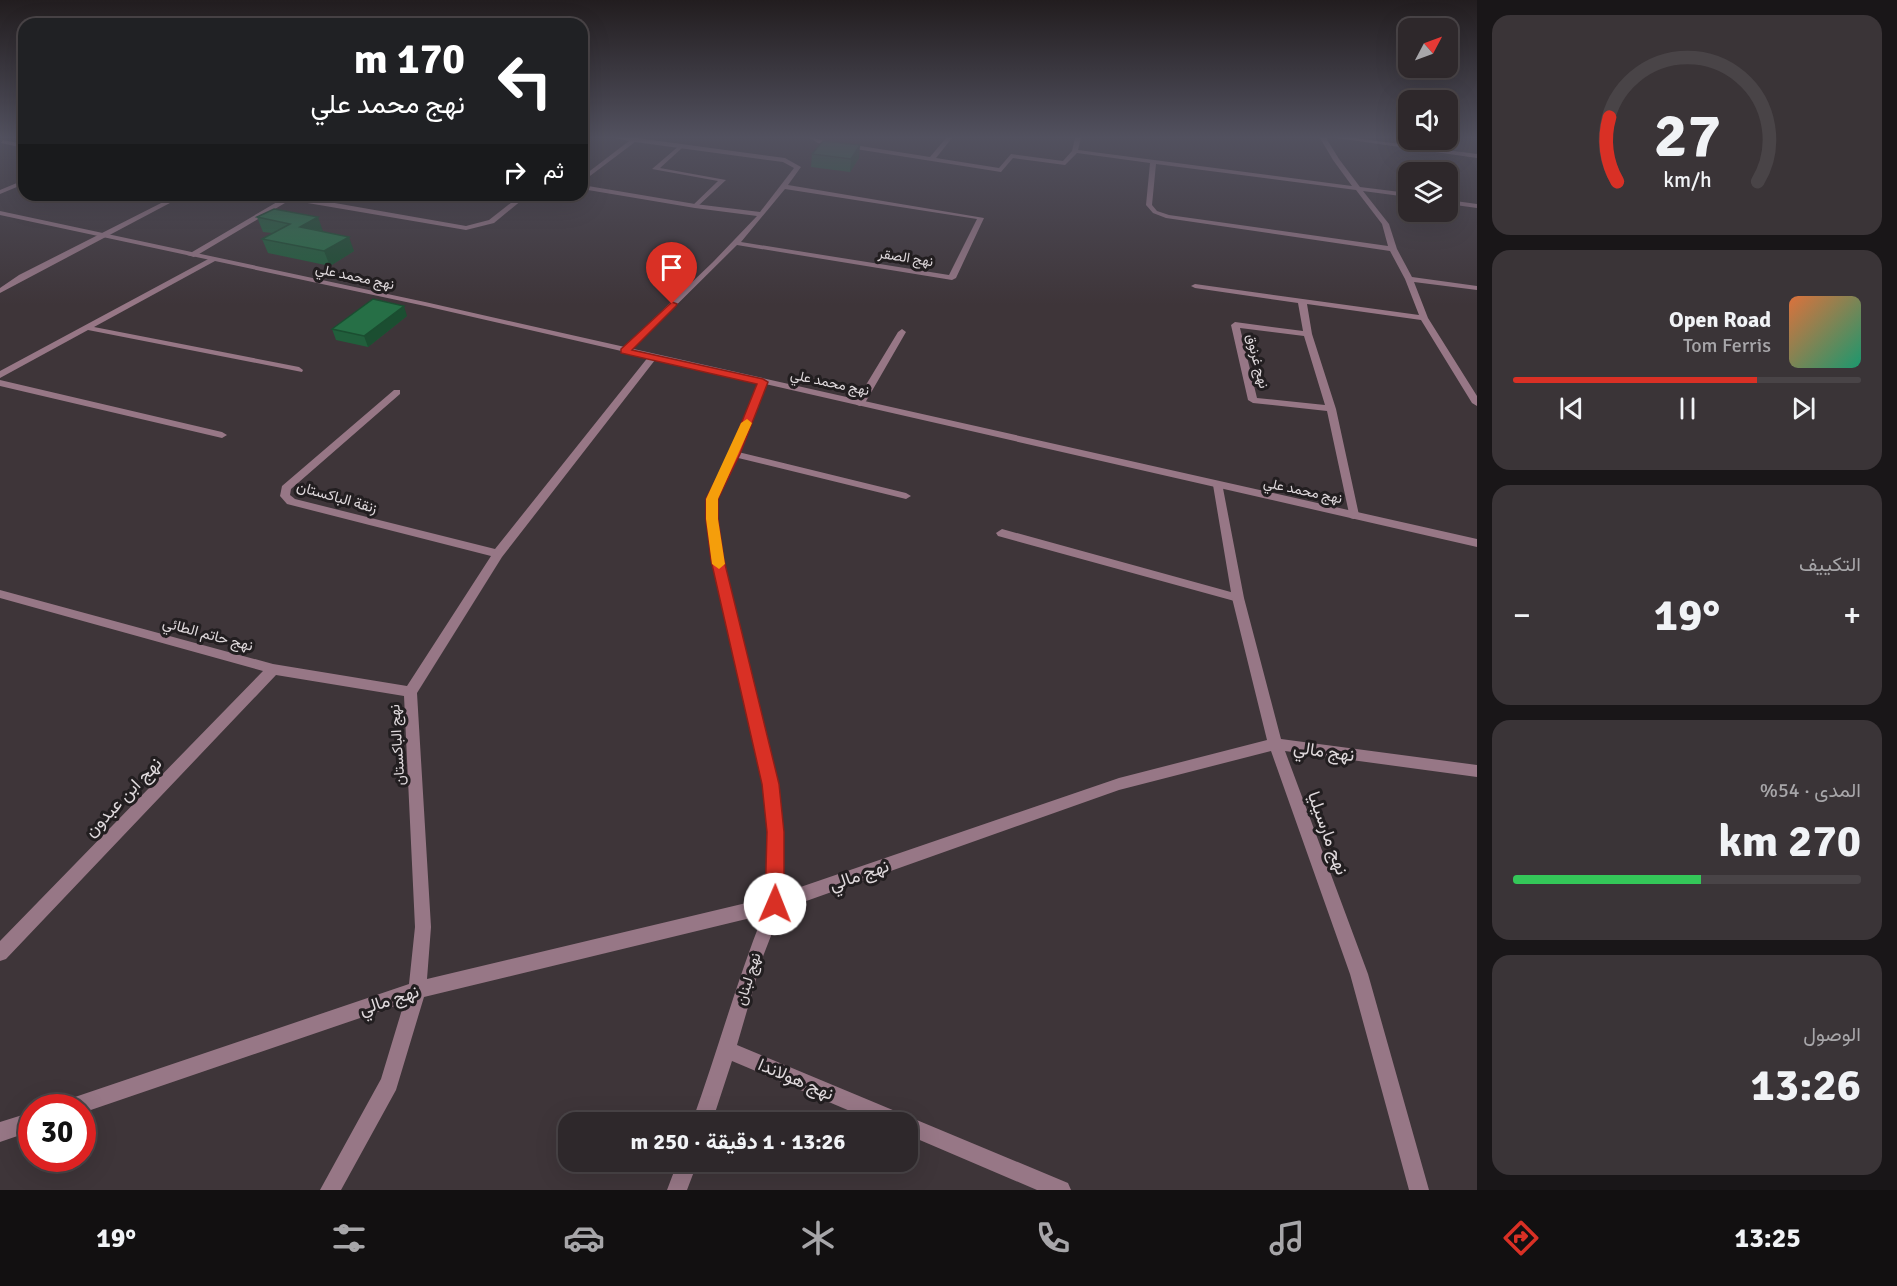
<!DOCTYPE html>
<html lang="ar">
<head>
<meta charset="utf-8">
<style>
	:root { --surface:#2e282b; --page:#3a3437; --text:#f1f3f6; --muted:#a7a6a9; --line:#494447; --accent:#d93025 }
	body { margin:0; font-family:Signika,Vazirmatn,sans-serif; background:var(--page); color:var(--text); direction:rtl; height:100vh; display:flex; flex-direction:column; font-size:22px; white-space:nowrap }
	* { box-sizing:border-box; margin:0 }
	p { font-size:20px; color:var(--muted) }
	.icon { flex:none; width:33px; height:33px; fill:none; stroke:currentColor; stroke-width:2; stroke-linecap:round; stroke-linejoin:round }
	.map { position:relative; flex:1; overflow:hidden; direction:ltr }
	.details { display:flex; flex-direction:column; gap:15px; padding:15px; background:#191618; width:420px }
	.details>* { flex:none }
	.top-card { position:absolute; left:18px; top:18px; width:570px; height:183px; border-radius:18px; box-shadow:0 6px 24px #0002,0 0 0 2px var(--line); direction:rtl; background:#202124; color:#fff; overflow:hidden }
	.needle { width:39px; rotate:49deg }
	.controls { position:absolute; left:1398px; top:18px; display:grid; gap:12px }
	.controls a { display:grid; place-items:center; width:60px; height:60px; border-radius:12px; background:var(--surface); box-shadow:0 6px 24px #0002,0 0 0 2px var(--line); font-size:30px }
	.speed { position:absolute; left:18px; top:1094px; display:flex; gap:12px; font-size:30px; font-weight:700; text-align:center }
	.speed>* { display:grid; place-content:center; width:78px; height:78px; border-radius:50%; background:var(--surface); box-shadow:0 6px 24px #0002,0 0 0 2px var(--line); line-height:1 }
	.speed .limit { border:9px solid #d22; background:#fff; color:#111 }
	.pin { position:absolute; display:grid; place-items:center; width:51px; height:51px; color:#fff; margin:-62px -26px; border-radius:50% 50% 50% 0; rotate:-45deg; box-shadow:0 0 6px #0007 }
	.pin .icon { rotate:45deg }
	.me { position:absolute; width:66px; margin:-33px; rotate:1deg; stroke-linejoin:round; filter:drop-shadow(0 0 4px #0008) }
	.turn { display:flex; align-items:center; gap:21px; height:126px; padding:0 24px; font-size:27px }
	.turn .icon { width:78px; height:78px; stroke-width:2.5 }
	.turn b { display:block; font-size:42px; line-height:51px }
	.then { display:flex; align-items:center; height:57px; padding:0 24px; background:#0003; gap:12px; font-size:22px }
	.big { font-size:45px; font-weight:700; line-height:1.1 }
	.details .tile { flex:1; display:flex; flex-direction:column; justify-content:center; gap:9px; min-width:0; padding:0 21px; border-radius:18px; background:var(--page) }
	.details .dial { align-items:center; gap:0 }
	.dial svg { height:156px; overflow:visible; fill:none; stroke:var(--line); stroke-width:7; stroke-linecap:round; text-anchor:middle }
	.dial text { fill:var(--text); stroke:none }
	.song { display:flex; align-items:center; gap:18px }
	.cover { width:72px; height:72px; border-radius:9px; background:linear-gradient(135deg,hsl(20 70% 55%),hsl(160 70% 35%)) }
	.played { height:6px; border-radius:3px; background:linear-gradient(90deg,var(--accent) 70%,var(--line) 70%) }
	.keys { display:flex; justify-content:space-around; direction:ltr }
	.heat { display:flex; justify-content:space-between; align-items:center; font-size:33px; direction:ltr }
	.charge { height:9px; border-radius:4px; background:linear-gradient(90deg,#34c759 54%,var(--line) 0) }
	.trip { position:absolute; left:558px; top:1112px; width:360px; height:60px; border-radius:18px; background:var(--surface); box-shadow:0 6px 24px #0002,0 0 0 2px var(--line); font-weight:700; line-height:60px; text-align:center; direction:rtl }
	.tabs { display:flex; height:96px; justify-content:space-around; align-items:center; background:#121011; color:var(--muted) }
	.tabs .icon { width:42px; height:42px }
	.tabs .active { color:var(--accent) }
	.tabs b { font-size:27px; color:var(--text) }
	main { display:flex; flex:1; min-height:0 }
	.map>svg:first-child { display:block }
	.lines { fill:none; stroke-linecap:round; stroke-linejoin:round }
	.service { fill:#977786; fill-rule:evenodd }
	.pedestrian { fill:#977786; fill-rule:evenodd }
	.minor { fill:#977786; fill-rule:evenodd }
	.tertiary { fill:#977786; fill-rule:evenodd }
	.wall { fill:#215f3c }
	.shaded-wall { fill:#1b4e31 }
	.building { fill:#266f46; stroke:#1b4e31; stroke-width:1.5 }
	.route { fill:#d93025; stroke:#8d1f18; stroke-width:1.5 }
	.slow { fill:#f59e0b }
	.labels { text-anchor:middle; stroke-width:6; stroke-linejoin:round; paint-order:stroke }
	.far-street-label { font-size:14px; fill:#dfd9dc; stroke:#221e20 }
	.street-label { font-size:15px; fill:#dfd9dc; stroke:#221e20 }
	.near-street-label { font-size:18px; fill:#dfd9dc; stroke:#221e20 }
</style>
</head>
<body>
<main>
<section class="details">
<div class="tile dial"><svg viewBox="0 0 100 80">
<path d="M14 69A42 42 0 1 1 86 69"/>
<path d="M14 69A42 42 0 0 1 10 36" stroke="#d93025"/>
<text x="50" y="56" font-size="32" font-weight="700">27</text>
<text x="50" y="72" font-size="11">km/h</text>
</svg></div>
<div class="tile">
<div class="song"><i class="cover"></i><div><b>Open Road</b><p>Tom Ferris</p></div></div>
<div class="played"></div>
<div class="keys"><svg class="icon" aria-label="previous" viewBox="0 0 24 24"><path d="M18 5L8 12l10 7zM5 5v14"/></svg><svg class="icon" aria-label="pause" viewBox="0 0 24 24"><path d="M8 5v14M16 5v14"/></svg><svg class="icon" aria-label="next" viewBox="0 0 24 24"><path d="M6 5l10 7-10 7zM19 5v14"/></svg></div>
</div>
<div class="tile"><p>التكييف</p>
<div class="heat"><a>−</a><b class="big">19°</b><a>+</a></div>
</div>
<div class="tile"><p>المدى · 54%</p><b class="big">270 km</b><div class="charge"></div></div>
<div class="tile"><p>الوصول</p><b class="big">13:26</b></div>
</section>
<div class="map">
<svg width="1477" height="1190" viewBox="0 0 1477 1190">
	<rect width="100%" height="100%" fill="#3e3539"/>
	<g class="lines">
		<path class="service" d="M734 451 906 493 911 496 906 499 730 456V452Z
			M1002 529 1238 594 1244 598 1238 602 998 536 996 533Z"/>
		<path class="pedestrian" d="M680 145 682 148 660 168 726 180 697 207 692 206 718 181 652 169Z"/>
		<path class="minor" d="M615 138H637L785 158 801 167 788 185 984 218 956 278 952 280 737 245 628 353H622V349L713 262 757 216 695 208 582 189V185L695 204 760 212 794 168 783 162 635 142 582 182V177L629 141ZM785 189 977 219 949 275 741 242Z
			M810 138 930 157 946 138H952L936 158 999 168 1011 154 1063 161 1072 151 1075 138H1081L1078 150 1352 186 1333 160 1320 138H1326L1339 159 1360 187 1408 193V197L1363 191 1389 224 1397 249 1412 277 1477 286V290L1414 282 1428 318 1477 396V406L1472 403 1421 320 1307 304 1312 334 1336 409 1359 515 1354 519 1350 518 1327 411 1253 403 1248 400 1231 325 1235 322 1303 331 1298 303 1195 288 1191 286 1195 284 1419 315 1405 279 1390 251 1166 218 1153 213 1146 205 1150 163 1077 153 1065 165 1013 158 1001 172 818 143ZM1156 164 1356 190 1382 224 1388 246 1169 215 1157 211 1152 205ZM1240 328 1304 336 1325 405 1257 398Z
			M1337 138H1354L1477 154V158Z
			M3 140 24 144V148L1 143Z
			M177 195H185L0 293V288L19 275Z
			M289 195 466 226 489 220 521 195H528L494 223 466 230 290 200 194 257 187 255Z
			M1448 200 1477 204V208L1448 204Z
			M212 257H215V261L94 327 299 367 303 370 302 372 88 330 0 378V371Z
			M902 329 906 332 865 403 860 406 857 405 855 403 898 332Z
			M652 355 656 358 655 360 502 557 417 693 431 927 427 979 767 898 768 832 763 784 712 560 707 519V499L729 454 758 382 763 379 768 382 739 454 717 499V519L724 560 777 784 784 832 783 893 1119 778 1267 740 1232 598 1213 485 1214 483H1222L1244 598 1281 739 1477 765V777L1285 751 1368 974 1429 1190H1409L1350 974 1271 751 1119 790 781 910 762 959 737 1045 1068 1183 1071 1190H1037L908 1135V1122H876L732 1061 712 1122H692C717 1053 736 983 763 915L424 997 396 1090 341 1190H320L381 1079 404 1003 82 1113V1107H63L65 1100 72 1098 409 984 415 927 404 696 276 675 6 959 0 961V941L263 671 0 598V590L273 664 407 686 491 556 287 504 280 496 282 486 394 390H400V394L291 489 290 495 295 499 495 549 649 356Z
			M0 380 222 432 227 435 222 438 0 386Z
			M32 1112V1131L0 1142V1122Z
			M678 1161H698L687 1190H667Z"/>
		<path class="tertiary" d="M24 180V184L0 194V190Z
			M0 211 425 302 1477 539V547L425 306 0 215Z"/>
	</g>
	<path class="wall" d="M812 154 859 158 850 172 811 167Z
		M274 209 323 231 354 251 330 266 268 253 262 239 272 233 263 232 257 217Z
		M407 316 368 347 336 340 332 329Z"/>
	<path class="shaded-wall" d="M860 145 859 158 850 172 851 159Z
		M318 217 323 231 300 227Z
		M349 237 354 251 330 266 324 251Z
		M404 306 407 316 368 347 364 336Z"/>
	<path class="building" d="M823 141 860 145 851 159 812 154Z
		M274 209 318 217 300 227 349 237 324 251 262 239 290 224 257 217Z
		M373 299 404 306 364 336 332 329Z"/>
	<linearGradient id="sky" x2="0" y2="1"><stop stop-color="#221d1f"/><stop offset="0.45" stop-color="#52515f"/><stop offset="1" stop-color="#52515f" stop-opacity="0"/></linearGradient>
	<rect width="1477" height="305" fill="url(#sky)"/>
	<path class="route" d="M672 302 677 304 676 306 632 350 763 379 768 382 740 454 718 499V519L724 560 779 784 784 832V904L781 910 775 913 768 910 765 904 767 832 762 784 711 560 706 519V499L729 454 757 384 621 353V349Z"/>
	<path class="slow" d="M747 419 752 423 718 499V519L725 564 719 569 712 564 706 519V499L741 423Z"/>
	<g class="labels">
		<g class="far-street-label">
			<text transform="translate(906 257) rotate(9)" y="5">نهج الصقر</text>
			<text transform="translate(355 276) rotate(12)" y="5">نهج محمد علي</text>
			<text transform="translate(1258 361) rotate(76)" y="5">نهج غرنوق</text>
			<text transform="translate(830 382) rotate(12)" y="5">نهج محمد علي</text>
			<text transform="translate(1303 490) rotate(12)" y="5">نهج محمد علي</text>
		</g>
		<g class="street-label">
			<text transform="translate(337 497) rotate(16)" y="5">زنقة الباكستان</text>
			<text transform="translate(208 634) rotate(15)" y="5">نهج حاتم الطائي</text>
			<text transform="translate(397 745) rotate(-94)" y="5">نهج الباكستان</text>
			<text transform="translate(748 979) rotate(-73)" y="5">نهج لبنان</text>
		</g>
		<g class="near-street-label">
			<text transform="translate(1324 751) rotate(8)" y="6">نهج مالي</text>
			<text transform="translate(123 797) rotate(-46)" y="6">نهج ابن عبدون</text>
			<text transform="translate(1328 833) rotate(70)" y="6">نهج مارسيليا</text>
			<text transform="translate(859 875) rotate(-19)" y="6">نهج مالي</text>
			<text transform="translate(389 1000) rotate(-18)" y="6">نهج مالي</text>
			<text transform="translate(796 1079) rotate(23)" y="6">نهج هولاندا</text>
		</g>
	</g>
</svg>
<div class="controls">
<a><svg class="needle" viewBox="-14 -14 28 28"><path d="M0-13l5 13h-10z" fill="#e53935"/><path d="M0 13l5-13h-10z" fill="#a7a6a9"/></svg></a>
<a><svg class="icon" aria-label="sound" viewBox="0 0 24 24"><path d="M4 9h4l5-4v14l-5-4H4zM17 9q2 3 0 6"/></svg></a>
<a><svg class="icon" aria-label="layers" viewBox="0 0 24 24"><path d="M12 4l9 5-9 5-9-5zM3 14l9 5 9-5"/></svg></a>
</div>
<div class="speed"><div class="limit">30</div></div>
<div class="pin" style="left:672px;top:304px;background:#d93025"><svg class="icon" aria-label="arrive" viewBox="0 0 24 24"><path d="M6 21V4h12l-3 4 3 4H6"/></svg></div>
<svg class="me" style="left:775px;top:904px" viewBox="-20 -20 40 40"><circle r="19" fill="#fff"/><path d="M0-13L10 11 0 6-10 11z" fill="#d93025"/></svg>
<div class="trip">13:26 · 1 دقيقة · 250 m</div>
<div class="top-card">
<div class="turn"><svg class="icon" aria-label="left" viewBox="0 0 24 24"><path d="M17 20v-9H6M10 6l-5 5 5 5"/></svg><div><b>170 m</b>نهج محمد علي</div></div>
<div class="then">ثم<svg class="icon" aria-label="right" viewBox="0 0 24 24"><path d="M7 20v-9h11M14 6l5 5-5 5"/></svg></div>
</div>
</div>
</main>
<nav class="tabs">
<b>13:25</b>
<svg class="icon active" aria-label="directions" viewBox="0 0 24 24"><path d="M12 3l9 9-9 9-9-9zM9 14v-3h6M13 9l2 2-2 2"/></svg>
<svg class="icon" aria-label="music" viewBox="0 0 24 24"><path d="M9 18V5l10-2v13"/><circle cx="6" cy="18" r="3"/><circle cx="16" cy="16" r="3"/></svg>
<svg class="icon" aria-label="phone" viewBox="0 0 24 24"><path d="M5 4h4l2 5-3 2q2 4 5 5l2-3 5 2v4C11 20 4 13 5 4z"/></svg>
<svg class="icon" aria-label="climate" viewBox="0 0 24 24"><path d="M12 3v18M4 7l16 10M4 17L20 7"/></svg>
<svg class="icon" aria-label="car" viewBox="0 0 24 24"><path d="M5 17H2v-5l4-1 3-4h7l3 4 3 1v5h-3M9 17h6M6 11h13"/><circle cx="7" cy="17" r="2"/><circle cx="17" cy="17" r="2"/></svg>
<svg class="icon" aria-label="filters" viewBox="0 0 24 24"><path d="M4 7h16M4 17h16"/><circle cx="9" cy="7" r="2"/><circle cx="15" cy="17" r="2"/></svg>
<b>19°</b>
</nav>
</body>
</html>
